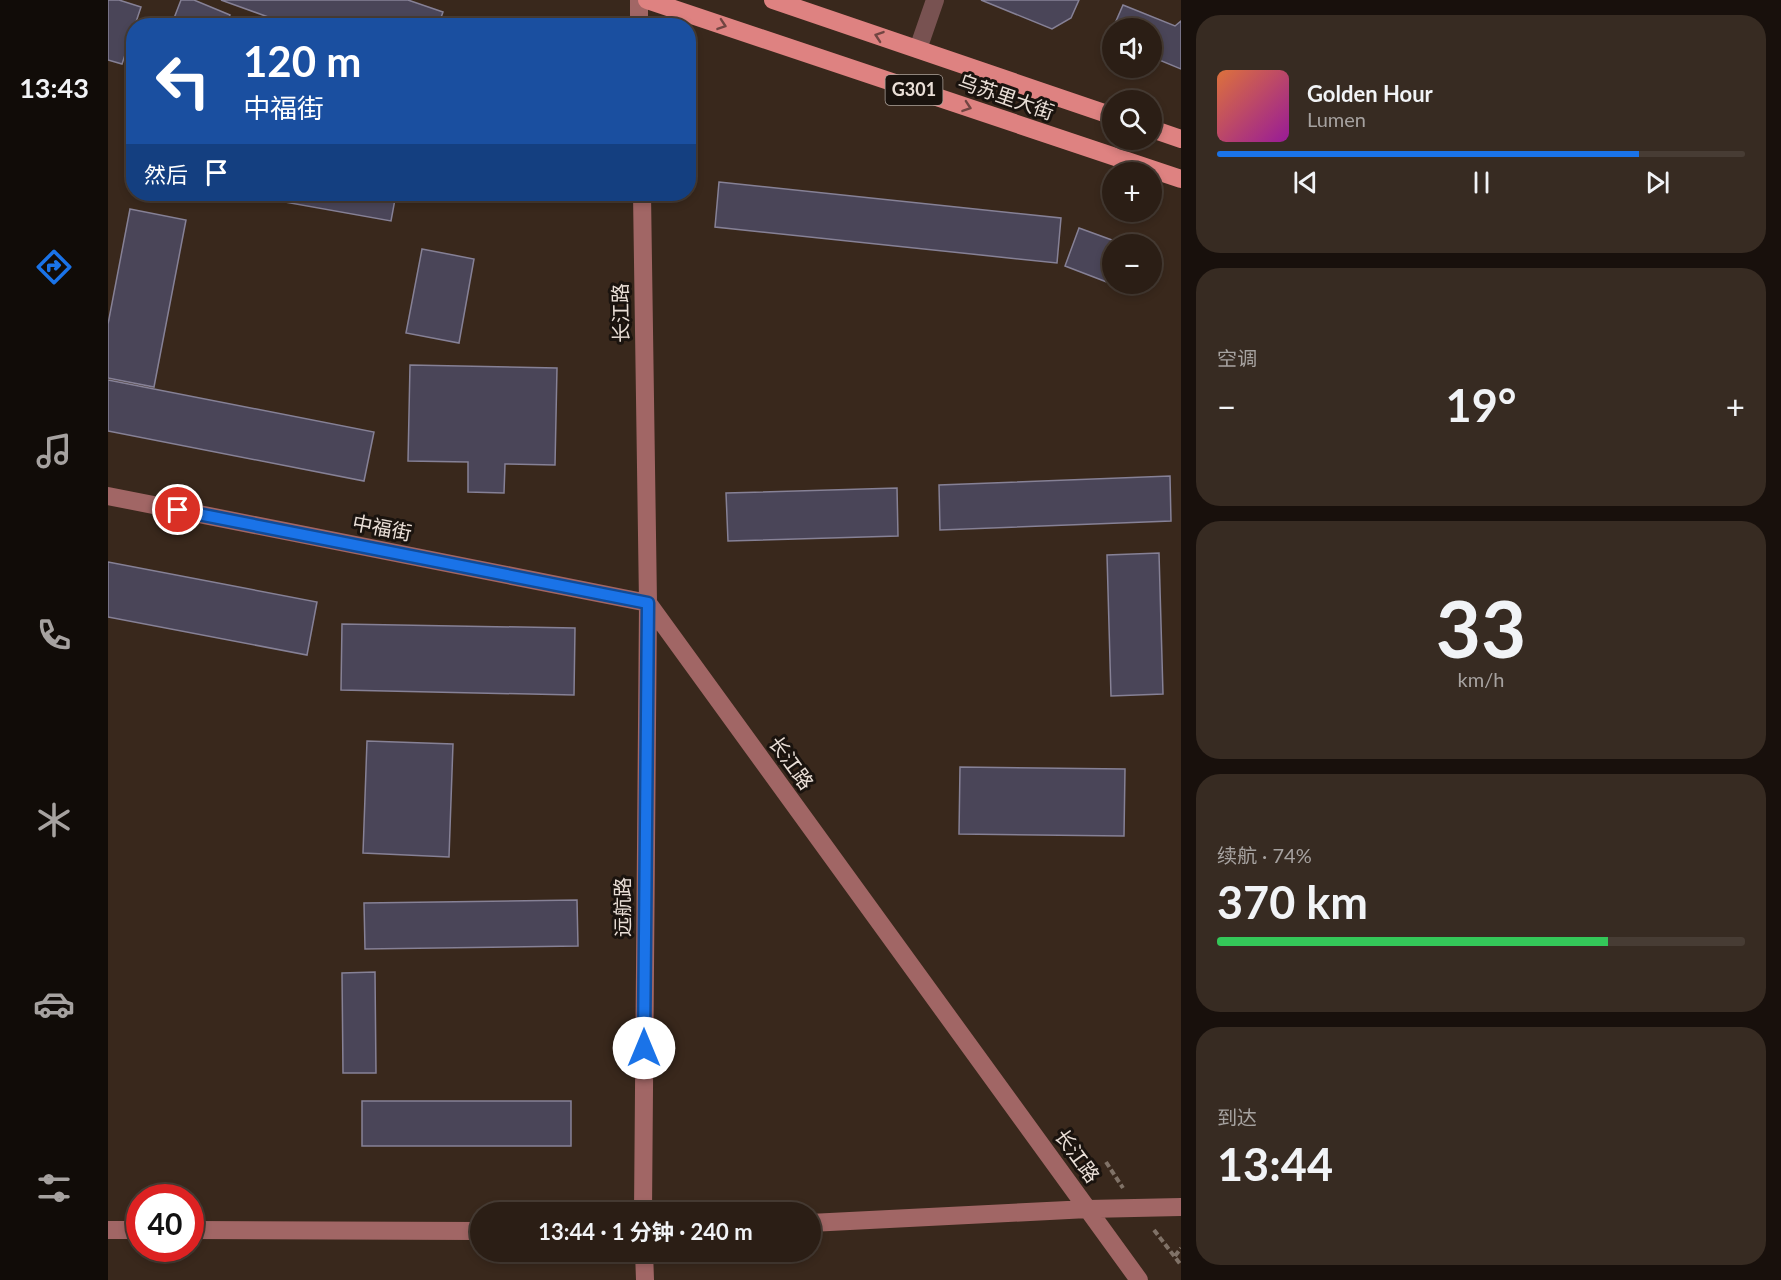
<!DOCTYPE html>
<html lang="zh">
<head>
<meta charset="utf-8">
<style>
	:root { --surface:#2b1e15; --page:#372b22; --text:#f1f3f6; --muted:#a6a2a0; --line:#473c34; --accent:#1a73e8 }
	body { margin:0; font-family:Lato,"Noto Sans SC",sans-serif; background:var(--page); color:var(--text); height:100vh; display:flex; flex-direction:column; font-size:22px; white-space:nowrap }
	* { box-sizing:border-box; margin:0 }
	p { font-size:20px; color:var(--muted) }
	.icon { flex:none; width:33px; height:33px; fill:none; stroke:currentColor; stroke-width:2; stroke-linecap:round; stroke-linejoin:round }
	.map { position:relative; flex:1; overflow:hidden }
	.details { display:flex; flex-direction:column; gap:15px; padding:15px; background:#18100c; width:600px }
	.details>* { flex:none }
	.banner { position:absolute; left:18px; top:18px; width:570px; height:183px; border-radius:24px; box-shadow:0 3px 9px #0003,0 0 0 2px var(--line); background:#1a4fa0; color:#fff; overflow:hidden }
	.tools { position:absolute; left:994px; top:18px; display:grid; gap:12px }
	.tools a { display:grid; place-items:center; width:60px; height:60px; border-radius:50%; background:var(--surface); box-shadow:0 3px 9px #0003,0 0 0 2px var(--line); font-size:30px }
	.speed { position:absolute; left:18px; top:1184px; display:flex; gap:12px; font-size:30px; font-weight:700; text-align:center }
	.speed>* { display:grid; place-content:center; width:78px; height:78px; border-radius:50%; background:var(--surface); box-shadow:0 3px 9px #0003,0 0 0 2px var(--line); line-height:1 }
	.speed .limit { border:9px solid #d22; background:#fff; color:#111 }
	.pin { position:absolute; display:grid; place-items:center; width:51px; height:51px; color:#fff; margin:-26px; border:3px solid #fff; border-radius:50%; box-shadow:0 2px 6px #0007 }
	.me { position:absolute; width:66px; margin:-33px; rotate:0deg; stroke-linejoin:round; filter:drop-shadow(0 0 4px #0008) }
	.turn { display:flex; align-items:center; gap:21px; height:126px; padding:0 18px; font-size:27px }
	.turn .icon { width:78px; height:78px; stroke-width:2.5 }
	.turn b { display:block; font-size:42px; line-height:51px }
	.then { display:flex; align-items:center; height:57px; padding:0 18px; background:#0003; gap:12px; font-size:22px }
	.big { font-size:45px; font-weight:700; line-height:1.1 }
	.details .tile { flex:1; display:flex; flex-direction:column; justify-content:center; gap:9px; min-width:0; padding:0 21px; border-radius:24px; background:var(--page) }
	.details .dial { align-items:center; gap:0 }
	.dial b { font-size:78px; line-height:1 }
	.song { display:flex; align-items:center; gap:18px }
	.cover { width:72px; height:72px; border-radius:9px; background:linear-gradient(135deg,hsl(20 70% 55%),hsl(300 70% 35%)) }
	.played { height:6px; border-radius:3px; background:linear-gradient(90deg,var(--accent) 80%,var(--line) 80%) }
	.keys { display:flex; justify-content:space-around; direction:ltr }
	.heat { display:flex; justify-content:space-between; align-items:center; font-size:33px; direction:ltr }
	.charge { height:9px; border-radius:4px; background:linear-gradient(90deg,#34c759 74%,var(--line) 0) }
	.trip { position:absolute; left:362px; top:1202px; width:351px; height:60px; border-radius:30px; background:var(--surface); box-shadow:0 3px 9px #0003,0 0 0 2px var(--line); font-weight:700; line-height:60px; text-align:center }
	main { display:flex; flex:1; min-height:0 }
	.tab-bar { display:flex; flex-direction:column; width:108px; justify-content:space-around; align-items:center; background:#110c08; color:var(--muted) }
	.tab-bar .icon { width:42px; height:42px }
	.tab-bar .active { color:var(--accent) }
	.tab-bar b { font-size:27px; color:var(--text) }
	.map>svg:first-child { display:block }
	.building { fill:#4a4558; stroke:#868196; stroke-width:1.5 }
	.lines { fill:none; stroke-linecap:round; stroke-linejoin:round }
	.path { stroke:#807267; stroke-width:4; stroke-dasharray:6 3; stroke-linecap:butt }
	.street { stroke:#785251; stroke-width:18 }
	.secondary { stroke:#a16665; stroke-width:18 }
	.highway { stroke:#de8281; stroke-width:18 }
	.oneway { stroke:#724542 }
	.route-casing { stroke:#114b97; stroke-width:15 }
	.route { stroke:#1a73e8; stroke-width:10 }
	.labels { text-anchor:middle; stroke-width:6; stroke-linejoin:round; paint-order:stroke }
	.shield { fill:#1a130e; stroke:#aca29b; stroke-width:1.5 }
	.shield-label { font-size:18px; font-weight:bold; fill:#eadfd7 }
	.street-label { font-size:20px; fill:#eadfd7; stroke:#1a130e }
</style>
</head>
<body>
<main>
<nav class="tab-bar">
<b>13:43</b>
<svg class="icon active" aria-label="directions" viewBox="0 0 24 24"><path d="M12 3l9 9-9 9-9-9zM9 14v-3h6M13 9l2 2-2 2"/></svg>
<svg class="icon" aria-label="music" viewBox="0 0 24 24"><path d="M9 18V5l10-2v13"/><circle cx="6" cy="18" r="3"/><circle cx="16" cy="16" r="3"/></svg>
<svg class="icon" aria-label="phone" viewBox="0 0 24 24"><path d="M5 4h4l2 5-3 2q2 4 5 5l2-3 5 2v4C11 20 4 13 5 4z"/></svg>
<svg class="icon" aria-label="climate" viewBox="0 0 24 24"><path d="M12 3v18M4 7l16 10M4 17L20 7"/></svg>
<svg class="icon" aria-label="car" viewBox="0 0 24 24"><path d="M5 17H2v-5l4-1 3-4h7l3 4 3 1v5h-3M9 17h6M6 11h13"/><circle cx="7" cy="17" r="2"/><circle cx="17" cy="17" r="2"/></svg>
<svg class="icon" aria-label="filters" viewBox="0 0 24 24"><path d="M4 7h16M4 17h16"/><circle cx="9" cy="7" r="2"/><circle cx="15" cy="17" r="2"/></svg>
</nav>
<div class="map">
<svg width="1073" height="1280" viewBox="0 0 1073 1280">
	<rect width="100%" height="100%" fill="#39281c"/>
	<path class="building" d="M0 0H11L33 7 14 64 0 60Z
		M73 0H86L122 15 118 26H63Z
		M113 0H300L335 12 330 26H185Z
		M873 0H971L963 18 944 29Z
		M1015 5 1067 26 1073 21V69L1044 57V28H1005Z
		M26 141V174L20 173Z
		M611 182 953 218 949 263 607 227Z
		M132 194H288L283 221Z
		M22 209 78 220 46 387 0 378V324Z
		M971 228 1015 244H1005V284H1034L1030 294 957 266Z
		M314 249 366 259 351 343 298 333Z
		M302 365 449 368 447 465 397 464 396 493 360 492V462L300 461Z
		M0 380 266 432 256 481 0 431Z
		M1062 476 1063 521 832 530 831 485Z
		M789 488 790 536 620 541 618 493Z
		M1051 553 1055 694 1003 696 999 555Z
		M0 562 209 602 199 655 0 617Z
		M234 624 467 628 466 695 233 690Z
		M259 741 345 744 341 857 255 853Z
		M852 767 1017 769 1016 836 851 834Z
		M469 900 470 946 257 949 256 903Z
		M267 972 268 1073H235L234 973Z
		M254 1101H463V1146H254Z"/>
	<g class="lines">
		<path class="path" d="M998 1162 1015 1188
			M1046 1230 1073 1265
			M1067 1256 1073 1248"/>
		<path class="street" d="M810 49 827 0"/>
		<path class="secondary" d="M531 0V26
			M534 194 540 603 535 1212
			M0 496 540 603
			M540 603 1031 1280
			M702 1223 980 1209 1073 1207
			M0 1230H32
			M82 1230 372 1231
			M536 1251 537 1280"/>
		<path class="highway" d="M539 0 1073 179
			M665 0 1005 116
			M1044 129 1073 139"/>
	</g>
	<defs><path id="oneway-chevron" d="M-2-3.5L2.5 0L-2 3.5" fill="none" stroke-width="1.6" stroke-linecap="round" stroke-linejoin="round" transform="scale(1.5)"/></defs>
	<g class="oneway">
		<use href="#oneway-chevron" transform="translate(614 25) rotate(19)"/>
		<use href="#oneway-chevron" transform="translate(771 36) rotate(-161)"/>
		<use href="#oneway-chevron" transform="translate(859 107) rotate(19)"/>
	</g>
	<g class="lines">
		<defs>
			<path id="route" d="M70 510 540 603 536 1048"/>
		</defs>
		<use href="#route" class="route-casing"/>
		<use href="#route" class="route"/>
	</g>
	<g class="labels">
		<rect class="shield" x="777.5" y="75" width="57" height="30" rx="4.5"/>
		<g class="shield-label">
			<text x="806" y="96">G301</text>
		</g>
		<g class="street-label">
			<text transform="translate(898 97) rotate(19)" y="7">乌苏里大街</text>
			<text transform="translate(513 313) rotate(-91)" y="7">长江路</text>
			<text transform="translate(274 528) rotate(11)" y="7">中福街</text>
			<text transform="translate(683 763) rotate(54)" y="7">长江路</text>
			<text transform="translate(515 907) rotate(-90)" y="7">远航路</text>
			<text transform="translate(969 1156) rotate(54)" y="7">长江路</text>
		</g>
	</g>
</svg>
<div class="tools">
<a><svg class="icon" aria-label="sound" viewBox="0 0 24 24"><path d="M4 9h4l5-4v14l-5-4H4zM17 9q2 3 0 6"/></svg></a>
<a><svg class="icon" aria-label="search" viewBox="0 0 24 24"><circle cx="10" cy="10" r="6"/><path d="M15 15l6 6"/></svg></a>
<a>+</a>
<a>−</a>
</div>
<div class="speed"><div class="limit">40</div></div>
<div class="pin" style="left:70px;top:510px;background:#d93025"><svg class="icon" aria-label="arrive" viewBox="0 0 24 24"><path d="M6 21V4h12l-3 4 3 4H6"/></svg></div>
<svg class="me" style="left:536px;top:1048px" viewBox="-20 -20 40 40"><circle r="19" fill="#fff"/><path d="M0-13L10 11 0 6-10 11z" fill="#1a73e8"/></svg>
<div class="trip">13:44 · 1 分钟 · 240 m</div>
<div class="banner">
<div class="turn"><svg class="icon" aria-label="left" viewBox="0 0 24 24"><path d="M17 20v-9H6M10 6l-5 5 5 5"/></svg><div><b>120 m</b>中福街</div></div>
<div class="then">然后<svg class="icon" aria-label="arrive" viewBox="0 0 24 24"><path d="M6 21V4h12l-3 4 3 4H6"/></svg></div>
</div>
</div>
<section class="details">
<div class="tile">
<div class="song"><i class="cover"></i><div><b>Golden Hour</b><p>Lumen</p></div></div>
<div class="played"></div>
<div class="keys"><svg class="icon" aria-label="previous" viewBox="0 0 24 24"><path d="M18 5L8 12l10 7zM5 5v14"/></svg><svg class="icon" aria-label="pause" viewBox="0 0 24 24"><path d="M8 5v14M16 5v14"/></svg><svg class="icon" aria-label="next" viewBox="0 0 24 24"><path d="M6 5l10 7-10 7zM19 5v14"/></svg></div>
</div>
<div class="tile"><p>空调</p>
<div class="heat"><a>−</a><b class="big">19°</b><a>+</a></div>
</div>
<div class="tile dial"><b>33</b><p>km/h</p></div>
<div class="tile"><p>续航 · 74%</p><b class="big">370 km</b><div class="charge"></div></div>
<div class="tile"><p>到达</p><b class="big">13:44</b></div>
</section>
</main>
</body>
</html>
